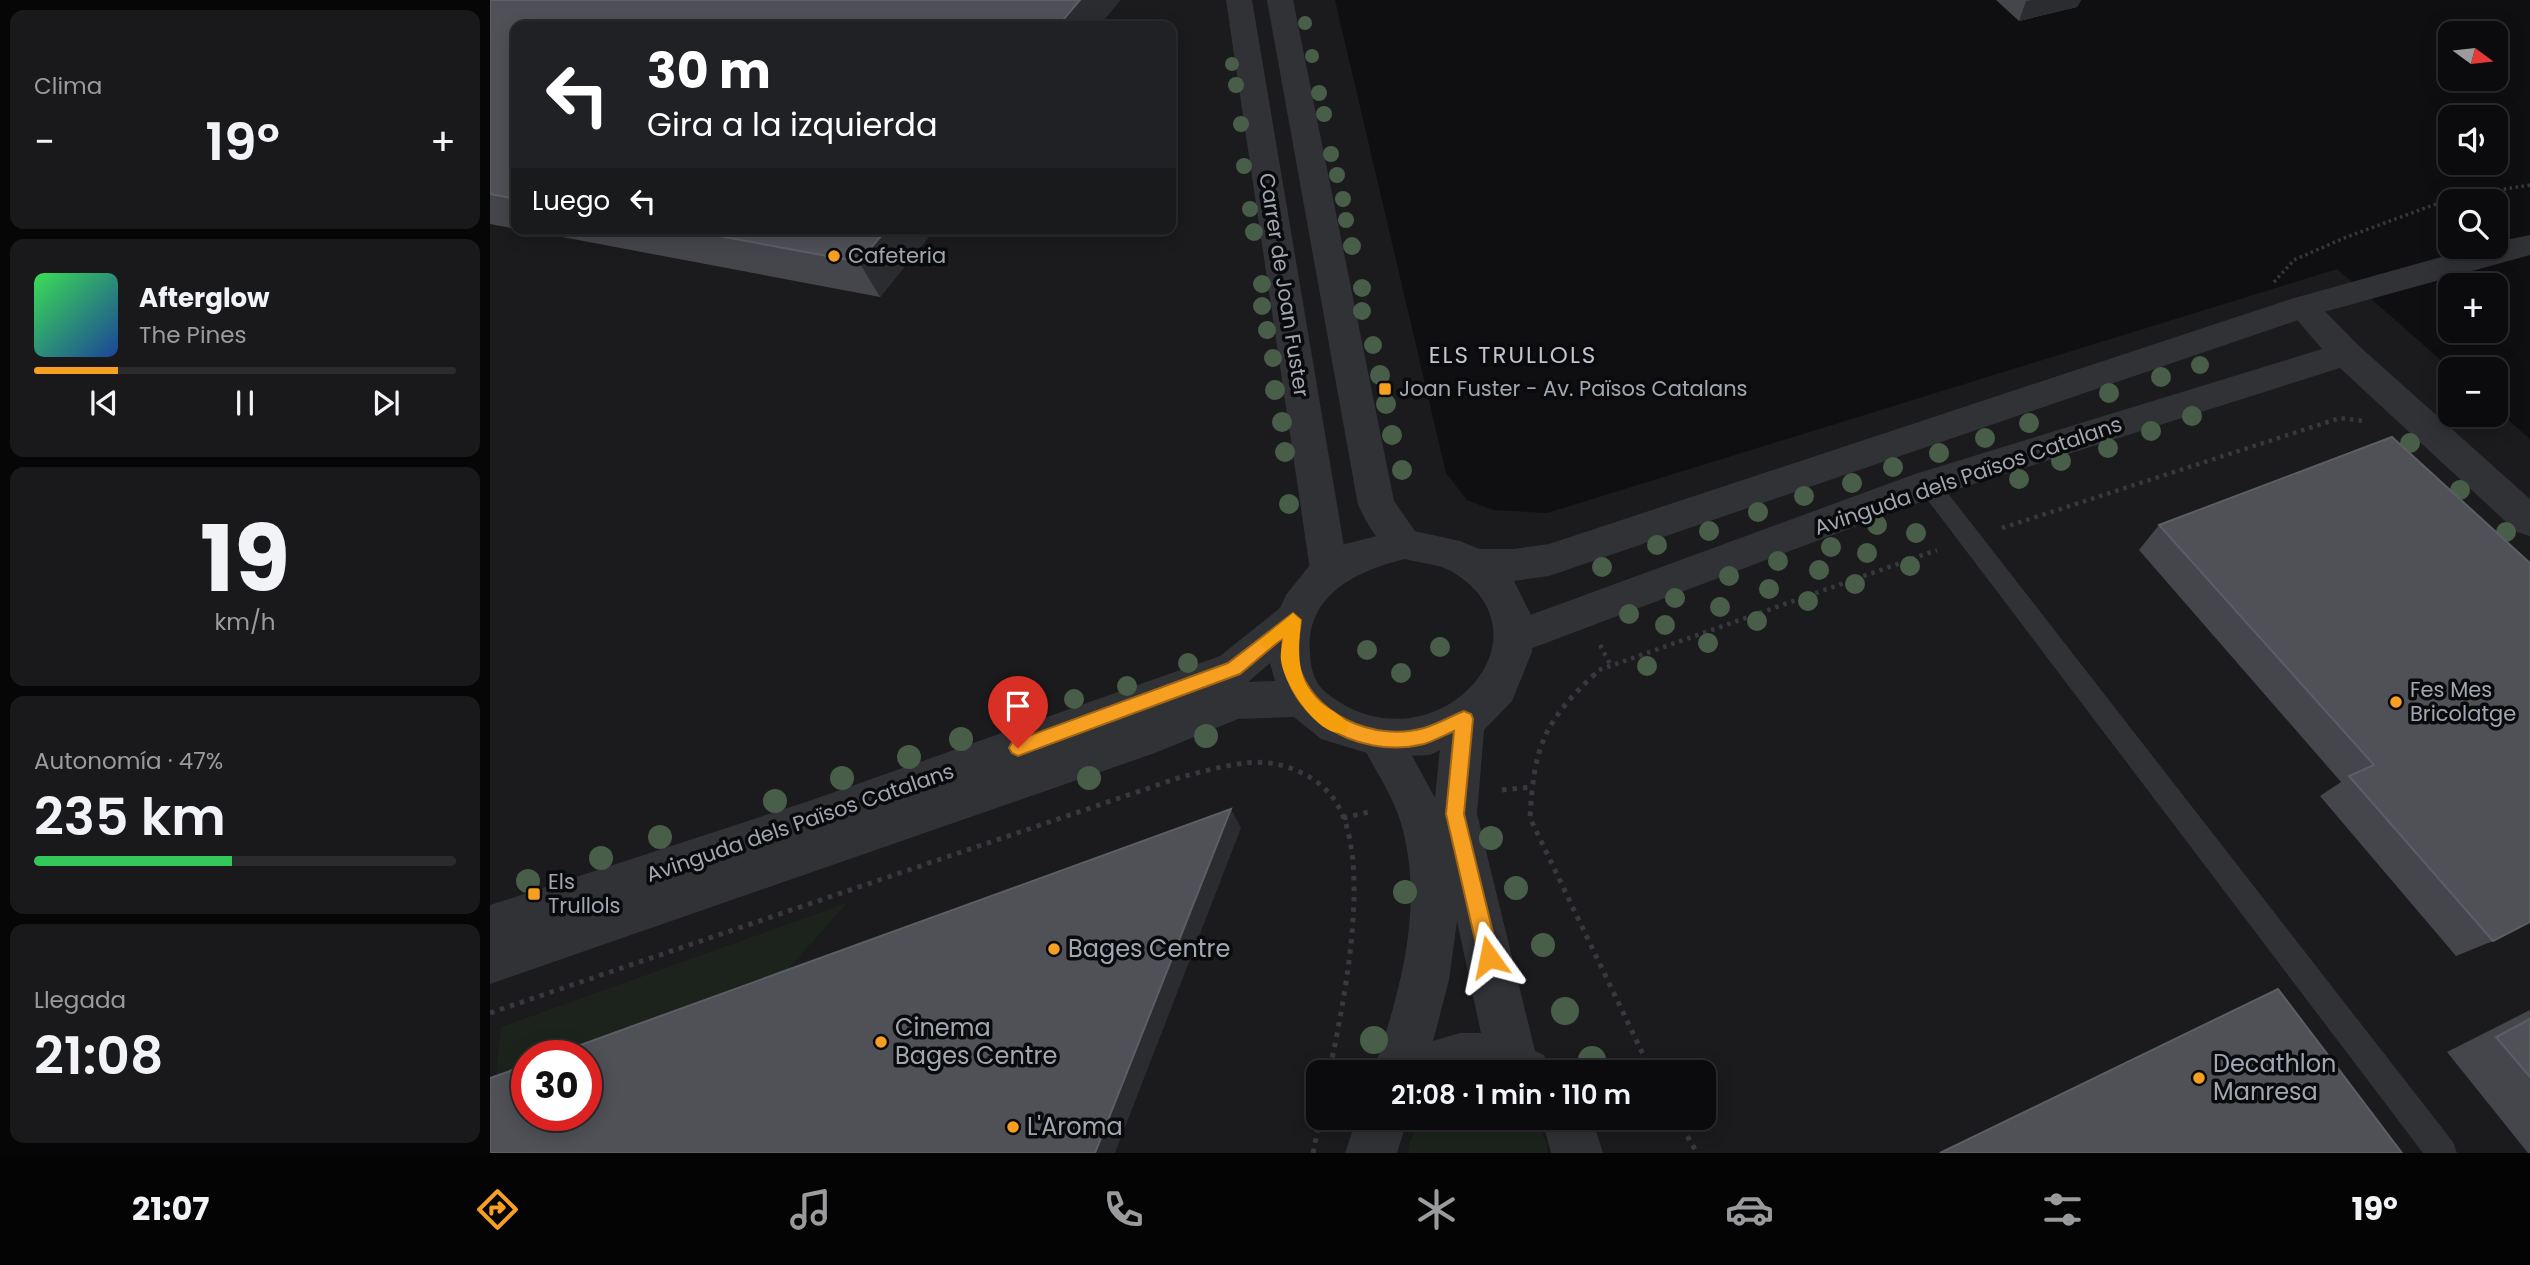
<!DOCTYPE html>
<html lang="es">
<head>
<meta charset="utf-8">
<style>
	:root { --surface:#0b0b0d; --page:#19191b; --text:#f1f3f6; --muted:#9a9b9d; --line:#2b2b2e; --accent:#f79f21 }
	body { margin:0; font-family:Poppins,sans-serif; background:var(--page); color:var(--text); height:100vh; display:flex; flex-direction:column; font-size:26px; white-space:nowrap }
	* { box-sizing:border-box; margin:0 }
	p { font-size:23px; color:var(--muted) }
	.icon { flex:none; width:38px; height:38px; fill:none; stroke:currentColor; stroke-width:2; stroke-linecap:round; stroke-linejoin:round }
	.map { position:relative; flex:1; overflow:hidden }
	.drawer { display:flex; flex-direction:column; gap:10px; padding:10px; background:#060607; width:490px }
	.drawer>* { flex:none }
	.top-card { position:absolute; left:21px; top:21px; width:665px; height:214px; border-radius:14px; box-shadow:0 4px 18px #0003,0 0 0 2px var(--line); background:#202124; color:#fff; overflow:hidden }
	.needle { width:46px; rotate:105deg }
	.tools { position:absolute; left:1948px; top:21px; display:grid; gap:14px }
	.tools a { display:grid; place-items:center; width:70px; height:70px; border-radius:14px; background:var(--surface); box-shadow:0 4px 18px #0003,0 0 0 2px var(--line); font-size:35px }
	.speed { position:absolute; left:21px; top:1040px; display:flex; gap:14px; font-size:35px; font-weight:700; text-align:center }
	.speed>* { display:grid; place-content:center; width:91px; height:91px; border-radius:50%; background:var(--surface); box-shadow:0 4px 18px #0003,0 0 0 2px var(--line); line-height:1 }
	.speed .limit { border:10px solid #d22; background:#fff; color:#111 }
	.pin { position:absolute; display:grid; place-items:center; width:60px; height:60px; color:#fff; margin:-72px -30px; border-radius:50% 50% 50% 0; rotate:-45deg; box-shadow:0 0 7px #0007 }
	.pin .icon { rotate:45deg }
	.me { position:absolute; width:77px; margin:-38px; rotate:348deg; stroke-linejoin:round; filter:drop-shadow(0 0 5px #0008) }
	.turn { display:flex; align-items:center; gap:24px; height:147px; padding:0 21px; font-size:32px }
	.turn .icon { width:91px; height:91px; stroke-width:2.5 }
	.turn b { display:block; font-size:49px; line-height:60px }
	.then { display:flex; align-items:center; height:66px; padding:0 21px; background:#0003; gap:14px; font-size:26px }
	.big { font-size:52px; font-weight:600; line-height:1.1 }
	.drawer .card { flex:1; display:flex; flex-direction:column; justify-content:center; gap:10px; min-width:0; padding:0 24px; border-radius:14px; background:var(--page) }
	.drawer .dial { align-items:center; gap:0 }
	.dial b { font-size:91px; line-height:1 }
	.song { display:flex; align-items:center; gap:21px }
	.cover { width:84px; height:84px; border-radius:10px; background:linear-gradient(135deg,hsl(130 70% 55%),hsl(220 70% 35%)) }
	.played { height:7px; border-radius:4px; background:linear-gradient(90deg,var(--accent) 20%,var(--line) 20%) }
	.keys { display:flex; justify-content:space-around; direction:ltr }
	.heat { display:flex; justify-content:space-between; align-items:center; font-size:38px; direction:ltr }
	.charge { height:10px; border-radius:5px; background:linear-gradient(90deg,#34c759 47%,var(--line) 0) }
	.trip { position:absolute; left:816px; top:1060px; width:410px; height:70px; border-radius:14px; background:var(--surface); box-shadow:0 4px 18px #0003,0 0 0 2px var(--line); font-weight:600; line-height:70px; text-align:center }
	.tab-bar { display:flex; height:112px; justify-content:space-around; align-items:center; background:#040405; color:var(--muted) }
	.tab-bar .icon { width:49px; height:49px }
	.tab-bar .selected { color:var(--accent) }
	.tab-bar b { font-size:32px; color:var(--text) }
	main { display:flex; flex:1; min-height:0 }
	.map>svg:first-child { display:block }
	.built { fill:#1b1b1e; fill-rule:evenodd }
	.green { fill:#1c231c }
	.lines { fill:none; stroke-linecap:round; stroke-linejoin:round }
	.path-far2 { stroke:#36393d; stroke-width:3.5; stroke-dasharray:2.5 3.5; stroke-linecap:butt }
	.path-far1 { stroke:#36393d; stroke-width:4.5; stroke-dasharray:3.5 5; stroke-linecap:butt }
	.path { stroke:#36393d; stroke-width:5; stroke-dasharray:4.5 6; stroke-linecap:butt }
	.service { fill:#303236; fill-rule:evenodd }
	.minor { fill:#303236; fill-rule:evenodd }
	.tertiary { fill:#303236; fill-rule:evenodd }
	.tree { fill:#485e49 }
	.wall { fill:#45464c }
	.shaded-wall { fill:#2b2c30 }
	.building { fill:#4f5157; stroke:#5b5e65; stroke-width:2 }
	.route { fill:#f79f21; stroke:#a16715; stroke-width:2 }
	.slow { fill:#f59e0b }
	.poi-dot { fill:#f79f21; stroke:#0a0a0c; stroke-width:2.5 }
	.labels { text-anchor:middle; stroke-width:7; stroke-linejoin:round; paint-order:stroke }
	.poi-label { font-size:21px; fill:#a0a7b2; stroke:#0a0a0c; text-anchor:start }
	.street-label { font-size:21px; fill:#a0a7b2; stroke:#0a0a0c }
	.neighbourhood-label { font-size:23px; letter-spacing:2px; fill:#c1c5ce; stroke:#0a0a0c }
	.near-poi-label { font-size:24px; fill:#a0a7b2; stroke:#0a0a0c; text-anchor:start }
</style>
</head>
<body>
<main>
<section class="drawer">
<div class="card"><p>Clima</p>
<div class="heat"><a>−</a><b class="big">19°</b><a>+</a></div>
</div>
<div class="card">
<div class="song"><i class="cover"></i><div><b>Afterglow</b><p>The Pines</p></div></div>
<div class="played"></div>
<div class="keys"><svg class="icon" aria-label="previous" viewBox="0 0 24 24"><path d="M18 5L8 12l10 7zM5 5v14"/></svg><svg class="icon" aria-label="pause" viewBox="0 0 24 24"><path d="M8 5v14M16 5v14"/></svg><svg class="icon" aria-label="next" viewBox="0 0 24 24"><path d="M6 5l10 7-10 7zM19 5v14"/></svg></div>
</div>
<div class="card dial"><b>19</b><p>km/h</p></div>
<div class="card"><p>Autonomía · 47%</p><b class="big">235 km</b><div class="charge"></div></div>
<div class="card"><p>Llegada</p><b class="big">21:08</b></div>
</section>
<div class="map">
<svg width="2040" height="1153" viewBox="0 0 2040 1153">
	<rect width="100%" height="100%" fill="#0f0f11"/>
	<path class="built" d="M0 0H845L956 473 977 500 1003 510 1057 513 1847 269 1961 369 1960 415H2006V409L2040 439V1153H0ZM26 26H681V229H26ZM37 1055H96V1115H37ZM828 1073H1213V1118H828Z"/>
	<path class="green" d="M357 903 292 976 74 1055H37V1069L6 1080 11 1027Z
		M933 1118H1043L1057 1143V1153H918L919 1143Z"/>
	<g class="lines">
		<path class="path-far2" d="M1784 282 1804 260 1854 238 1965 197 2040 185"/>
		<path class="path-far1" d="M1512 528 1850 418 1874 421
			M1110 645 1121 666
			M1103 676 1109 670 1447 550"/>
		<path class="path" d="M1105 674C1052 723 1044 749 1040 818L1162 1073
			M1012 790 1042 787
			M853 818 883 811
			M0 1013 691 777C721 770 755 758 786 764 810 769 835 783 847 804 883 863 853 1007 839 1073
			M1187 1118 1207 1153
			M823 1153 830 1118"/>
		<path class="service" d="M1438 476 1446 478 1963 1142 1967 1153H1933L1430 490 1427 484 1430 478Z"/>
		<path class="minor" d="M736 0H762L858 570 853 581 839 586 825 581 820 570Z
			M777 0H803L904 501 934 544 928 555C898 565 880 529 868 505Z
			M1812 296 1823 299 1868 345 2040 499V536L2027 532 1850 368 1449 495 1024 655 1010 650 1004 638 1010 626 1425 474 1832 349 1796 307 1801 299Z
			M974 700 989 706 995 719 987 814 1045 1051 1054 1055 1061 1073H883C910 991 936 905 910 820 901 791 881 765 869 738L875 724 890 719 905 724 945 798 953 719 959 706ZM967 921 991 1033H970L943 1041 959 980Z
			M867 1118H918L907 1153H855Z
			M1052 1118H1102L1113 1153H1061Z"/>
		<path class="tertiary" d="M2040 235V255L1823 315 1059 576 1024 581 1041 615 1042 652 1022 701 994 730 940 755 890 757 831 739 804 717 748 719 665 753 0 984V905L322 800 730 656 790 608 796 595 819 566 855 544 915 529 970 541 989 549H1024L1059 544 1801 299 1987 247H2006V242ZM915 559C929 563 949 564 961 571 1072 637 942 774 839 695 825 685 821 671 820 654 815 595 866 571 915 559ZM780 663 785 681 757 682H758Z"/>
	</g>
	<g class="tree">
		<circle cx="815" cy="23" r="7"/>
		<circle cx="822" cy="56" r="7"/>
		<circle cx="742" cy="64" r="7"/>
		<circle cx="746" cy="85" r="8"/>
		<circle cx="829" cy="93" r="8"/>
		<circle cx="834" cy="114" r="8"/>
		<circle cx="751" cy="124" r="8"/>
		<circle cx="841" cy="154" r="8"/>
		<circle cx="754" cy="166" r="8"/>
		<circle cx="847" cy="175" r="8"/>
		<circle cx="853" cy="199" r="8"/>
		<circle cx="760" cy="209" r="8"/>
		<circle cx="856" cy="220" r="8"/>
		<circle cx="764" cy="232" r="9"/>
		<circle cx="862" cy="246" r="9"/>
		<circle cx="772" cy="284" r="9"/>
		<circle cx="872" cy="288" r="9"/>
		<circle cx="772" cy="306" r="9"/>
		<circle cx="872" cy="311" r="9"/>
		<circle cx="777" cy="330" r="9"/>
		<circle cx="883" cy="345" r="9"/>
		<circle cx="783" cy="358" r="9"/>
		<circle cx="1710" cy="365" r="9"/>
		<circle cx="890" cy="375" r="10"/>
		<circle cx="1671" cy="377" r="10"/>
		<circle cx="785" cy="390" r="10"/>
		<circle cx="1619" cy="393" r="10"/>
		<circle cx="896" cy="404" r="10"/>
		<circle cx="1702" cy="416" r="10"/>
		<circle cx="792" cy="422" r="10"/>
		<circle cx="1539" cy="423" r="10"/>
		<circle cx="1661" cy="431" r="10"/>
		<circle cx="902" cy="435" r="10"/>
		<circle cx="1495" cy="438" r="10"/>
		<circle cx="1920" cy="443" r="10"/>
		<circle cx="1618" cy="448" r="10"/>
		<circle cx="795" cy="452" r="10"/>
		<circle cx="1449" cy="453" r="10"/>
		<circle cx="1571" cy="461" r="10"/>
		<circle cx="1403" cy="467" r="10"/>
		<circle cx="912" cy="470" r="10"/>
		<circle cx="1529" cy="479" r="10"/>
		<circle cx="1362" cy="483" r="10"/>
		<circle cx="1970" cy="490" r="10"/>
		<circle cx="1314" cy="496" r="10"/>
		<circle cx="799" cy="504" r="10"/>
		<circle cx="1268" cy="512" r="10"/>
		<circle cx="1387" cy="525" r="10"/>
		<circle cx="1219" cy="531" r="10"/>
		<circle cx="2016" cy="532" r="10"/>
		<circle cx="1426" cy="533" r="10"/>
		<circle cx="1167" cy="545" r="10"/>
		<circle cx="1341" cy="547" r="10"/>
		<circle cx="1377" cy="553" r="10"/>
		<circle cx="1288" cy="561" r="10"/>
		<circle cx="1420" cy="566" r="10"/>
		<circle cx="1112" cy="567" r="10"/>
		<circle cx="1329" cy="570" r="10"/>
		<circle cx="1239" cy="576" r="10"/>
		<circle cx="1365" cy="584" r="10"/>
		<circle cx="1279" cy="589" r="10"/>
		<circle cx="1185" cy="598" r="10"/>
		<circle cx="1318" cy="601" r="10"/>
		<circle cx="1230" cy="607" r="10"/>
		<circle cx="1139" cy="614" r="10"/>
		<circle cx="1267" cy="621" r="10"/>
		<circle cx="1175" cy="625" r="10"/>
		<circle cx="1218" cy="643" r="10"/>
		<circle cx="950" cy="647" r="10"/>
		<circle cx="877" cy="650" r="10"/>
		<circle cx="698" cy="663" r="10"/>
		<circle cx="1157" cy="666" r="10"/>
		<circle cx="911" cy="673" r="10"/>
		<circle cx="637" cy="686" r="10"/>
		<circle cx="584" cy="699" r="10"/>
		<circle cx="716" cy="736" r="12"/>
		<circle cx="471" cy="739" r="12"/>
		<circle cx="419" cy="757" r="12"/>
		<circle cx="352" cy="778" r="12"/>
		<circle cx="599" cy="778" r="12"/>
		<circle cx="285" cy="801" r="12"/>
		<circle cx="170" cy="837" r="12"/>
		<circle cx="1001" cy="838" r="12"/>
		<circle cx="111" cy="858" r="12"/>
		<circle cx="38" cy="881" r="12"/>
		<circle cx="1026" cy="888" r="12"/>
		<circle cx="915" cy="892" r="12"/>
		<circle cx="1053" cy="945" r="12"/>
		<circle cx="1075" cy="1011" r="14"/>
		<circle cx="884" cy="1040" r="14"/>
		<circle cx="1102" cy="1060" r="14"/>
	</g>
	<path class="wall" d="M0 0H630L609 26H26V229L0 224Z
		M1506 0H1591L1587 7 1529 21Z
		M30 229H445L390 297Z
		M1902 437 2003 941 1966 956 1830 796 1851 782 1649 550 1669 525Z
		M1788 989 1912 1153H1449L1758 1003Z
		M2040 1010V1153H2038L1957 1052Z"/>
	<path class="shaded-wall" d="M590 0H630L609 26H568Z
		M1541 0H1591L1587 7 1529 21 1536 1Z
		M397 229H445L390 297 369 262Z
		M741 809 751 828 625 1153H605Z"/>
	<path class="building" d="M0 0H590L568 26H26V199L0 194Z
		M192 229H397L369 262Z
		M1902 437 2040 563V922L2003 941 1859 776 1884 765 1669 525Z
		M741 809 605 1153H0V1078L37 1065V1115H96V1055H63Z
		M1788 989 1912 1153H1450Z
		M2040 1019V1077L2006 1037Z"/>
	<path class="route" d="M803 613 811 620C810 633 805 651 808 663 822 715 884 742 934 728 948 724 961 716 974 711L981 714 983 719 974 814 1009 957 1006 964 999 967 992 964 989 957 956 814 964 731C955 735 944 741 934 744 866 761 785 714 793 638L750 674 528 756 522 753 519 748 522 742 738 663Z"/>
	<path class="slow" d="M803 613 811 620C808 652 805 683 834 705 843 712 854 716 859 726L856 732C830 741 793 683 791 660 790 654 792 645 793 638L776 649 768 642Z"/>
	<g class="poi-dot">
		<circle cx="344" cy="256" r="7"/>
		<rect x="888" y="382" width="14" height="14" rx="3.5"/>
		<circle cx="1906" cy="702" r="7"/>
		<rect x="37" y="887" width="14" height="14" rx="3.5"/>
		<circle cx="564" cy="949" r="7"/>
		<circle cx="391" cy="1042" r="7"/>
		<circle cx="1709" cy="1078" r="7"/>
		<circle cx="523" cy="1127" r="7"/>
	</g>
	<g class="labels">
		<g class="poi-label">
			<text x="358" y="263">Cafeteria</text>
			<text x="909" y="396">Joan Fuster - Av. Països Catalans</text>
			<text x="1920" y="697">Fes Mes<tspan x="1920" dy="24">Bricolatge</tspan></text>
			<text x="58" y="889">Els<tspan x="58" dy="24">Trullols</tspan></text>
		</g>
		<g class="street-label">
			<text transform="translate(794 285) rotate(81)" y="7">Carrer de Joan Fuster</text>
			<text transform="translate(1478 476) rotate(-19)" y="7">Avinguda dels Països Catalans</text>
			<text transform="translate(310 823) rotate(-19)" y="7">Avinguda dels Països Catalans</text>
		</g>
		<g class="neighbourhood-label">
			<text x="1023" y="363">ELS TRULLOLS</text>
		</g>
		<g class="near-poi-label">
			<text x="578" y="957">Bages Centre</text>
			<text x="405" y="1036">Cinema<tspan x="405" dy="28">Bages Centre</tspan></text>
			<text x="1723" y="1072">Decathlon<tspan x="1723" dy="28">Manresa</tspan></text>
			<text x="537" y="1135">L'Aroma</text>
		</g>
	</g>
</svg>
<div class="tools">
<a><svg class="needle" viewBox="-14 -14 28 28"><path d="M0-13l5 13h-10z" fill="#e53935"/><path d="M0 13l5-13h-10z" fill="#9a9b9d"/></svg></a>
<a><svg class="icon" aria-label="sound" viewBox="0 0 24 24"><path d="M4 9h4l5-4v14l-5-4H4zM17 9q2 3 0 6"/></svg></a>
<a><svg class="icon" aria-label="search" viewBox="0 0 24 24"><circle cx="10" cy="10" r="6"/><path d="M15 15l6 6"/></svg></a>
<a>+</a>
<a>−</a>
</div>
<div class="speed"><div class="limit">30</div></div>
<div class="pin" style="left:528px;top:748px;background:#d93025"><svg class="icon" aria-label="arrive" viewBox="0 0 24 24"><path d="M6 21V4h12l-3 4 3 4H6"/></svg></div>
<svg class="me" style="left:999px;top:957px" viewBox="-20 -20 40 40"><path d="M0-17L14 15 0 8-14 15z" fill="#f79f21" stroke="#fff" stroke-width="4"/></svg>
<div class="trip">21:08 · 1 min · 110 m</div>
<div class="top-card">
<div class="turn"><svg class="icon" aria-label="left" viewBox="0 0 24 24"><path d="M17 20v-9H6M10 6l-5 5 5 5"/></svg><div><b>30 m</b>Gira a la izquierda</div></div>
<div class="then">Luego<svg class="icon" aria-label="left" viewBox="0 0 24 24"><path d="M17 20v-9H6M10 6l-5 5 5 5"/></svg></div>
</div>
</div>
</main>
<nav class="tab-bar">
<b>21:07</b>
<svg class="icon selected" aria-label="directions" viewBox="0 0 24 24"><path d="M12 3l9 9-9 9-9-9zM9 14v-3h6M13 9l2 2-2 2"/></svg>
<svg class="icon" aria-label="music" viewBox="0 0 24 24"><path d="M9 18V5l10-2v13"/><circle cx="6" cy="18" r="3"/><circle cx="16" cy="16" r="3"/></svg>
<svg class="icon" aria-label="phone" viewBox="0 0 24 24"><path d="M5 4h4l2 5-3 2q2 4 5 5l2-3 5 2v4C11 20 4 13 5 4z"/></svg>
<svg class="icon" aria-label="climate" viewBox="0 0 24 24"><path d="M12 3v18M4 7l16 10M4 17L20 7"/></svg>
<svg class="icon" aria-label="car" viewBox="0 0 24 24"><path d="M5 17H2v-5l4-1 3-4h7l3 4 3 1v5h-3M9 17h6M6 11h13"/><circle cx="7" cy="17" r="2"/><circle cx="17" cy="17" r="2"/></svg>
<svg class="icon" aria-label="filters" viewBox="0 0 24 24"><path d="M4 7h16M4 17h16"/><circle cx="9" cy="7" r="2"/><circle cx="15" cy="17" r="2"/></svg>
<b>19°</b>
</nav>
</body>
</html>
